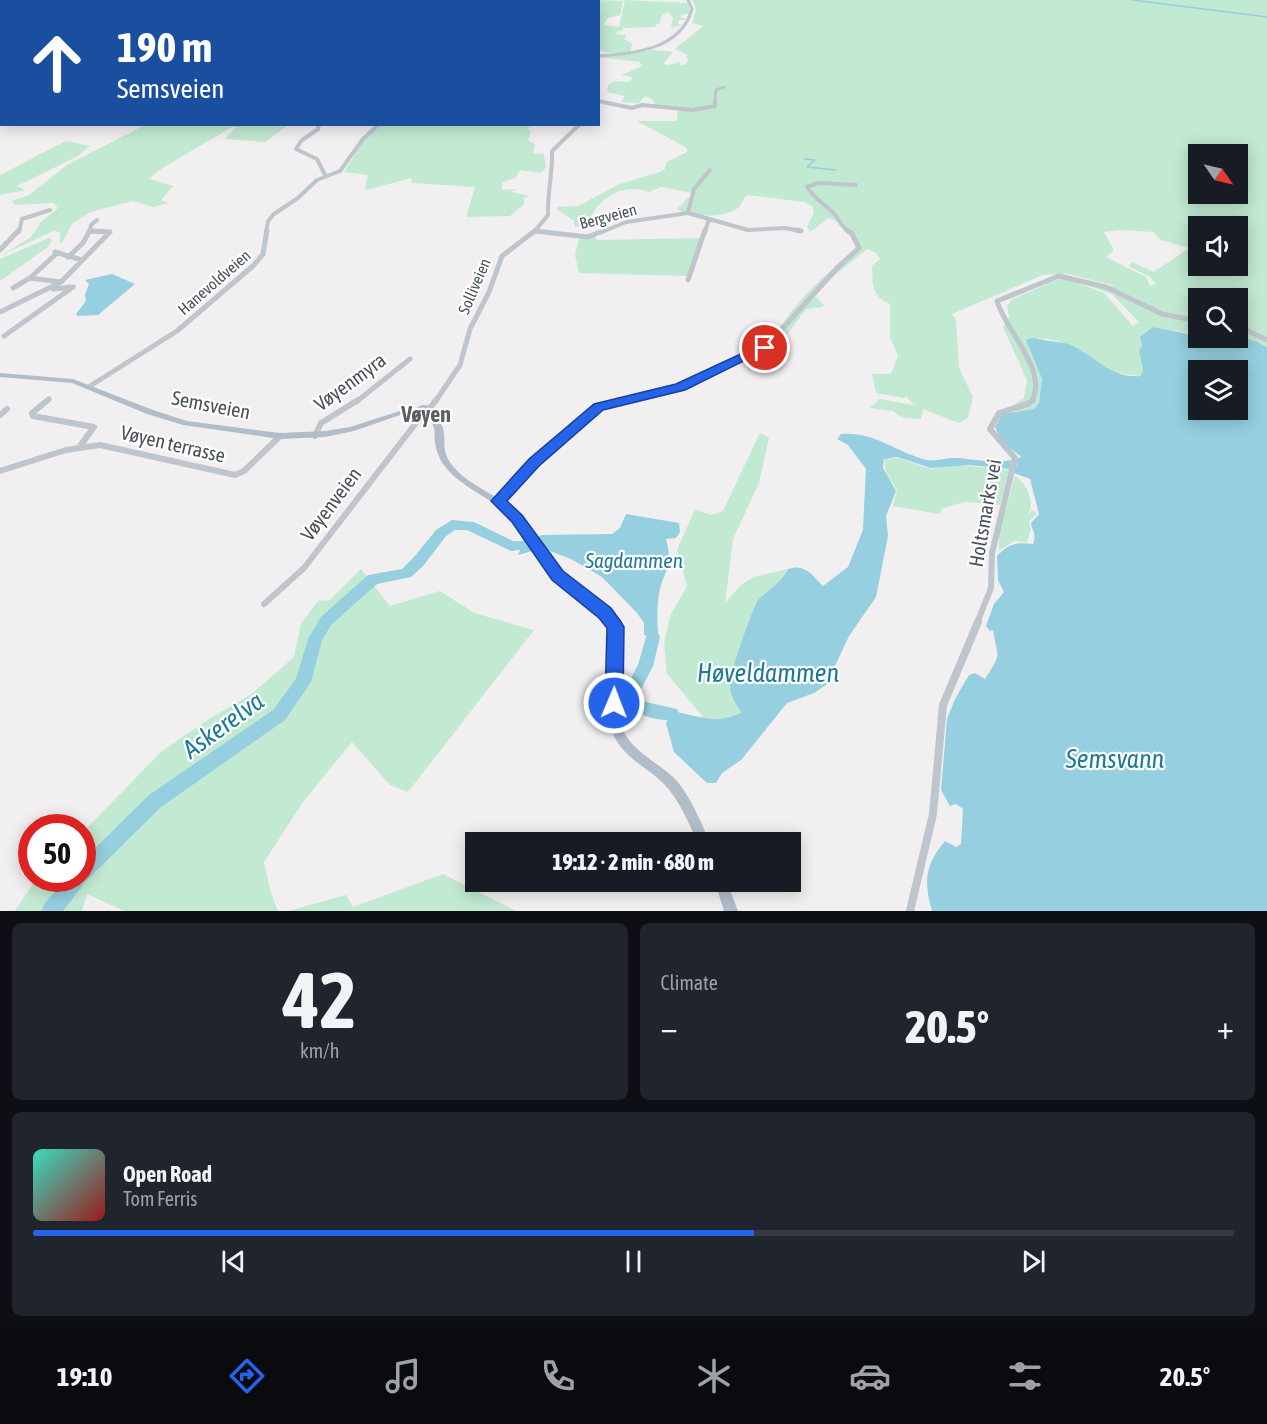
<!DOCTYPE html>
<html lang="en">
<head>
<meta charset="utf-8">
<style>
	:root { --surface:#171b24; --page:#20242c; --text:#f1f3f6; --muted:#9ea1a6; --line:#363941; --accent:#2563eb }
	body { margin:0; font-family:"Asap Condensed",sans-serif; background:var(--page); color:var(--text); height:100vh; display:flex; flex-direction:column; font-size:22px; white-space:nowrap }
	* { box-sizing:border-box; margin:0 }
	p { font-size:20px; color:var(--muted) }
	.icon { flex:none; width:33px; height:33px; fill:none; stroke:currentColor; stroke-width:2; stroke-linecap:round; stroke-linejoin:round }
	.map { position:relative; height:911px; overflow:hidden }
	.panel { display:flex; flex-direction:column; gap:12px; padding:12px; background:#0d0f14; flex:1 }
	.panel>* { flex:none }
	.top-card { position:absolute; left:0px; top:0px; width:600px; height:126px; box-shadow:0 3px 15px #0003; background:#1a4fa0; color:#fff; overflow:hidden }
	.needle { width:39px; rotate:124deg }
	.fabs { position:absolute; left:1188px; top:144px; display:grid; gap:12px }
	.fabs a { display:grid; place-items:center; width:60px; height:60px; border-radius:0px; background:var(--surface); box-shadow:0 3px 15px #0003; font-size:30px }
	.speed { position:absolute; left:18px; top:814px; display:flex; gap:12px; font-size:30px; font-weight:700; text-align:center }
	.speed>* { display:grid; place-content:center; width:78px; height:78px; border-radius:50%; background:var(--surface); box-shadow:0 3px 15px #0003; line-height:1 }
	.speed .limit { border:9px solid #d22; background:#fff; color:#111 }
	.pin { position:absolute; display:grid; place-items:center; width:51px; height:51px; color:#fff; margin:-26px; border:3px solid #fff; border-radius:50%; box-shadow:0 2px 6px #0007 }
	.me { position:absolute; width:66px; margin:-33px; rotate:1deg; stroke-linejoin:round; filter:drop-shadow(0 0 4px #0008) }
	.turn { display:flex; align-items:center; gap:21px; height:126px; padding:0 18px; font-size:27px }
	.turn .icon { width:78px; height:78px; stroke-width:2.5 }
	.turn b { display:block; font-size:42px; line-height:51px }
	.big { font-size:45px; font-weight:800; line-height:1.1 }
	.panel .tile { flex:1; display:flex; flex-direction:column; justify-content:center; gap:9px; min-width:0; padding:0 21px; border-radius:9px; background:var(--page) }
	.panel .dial { align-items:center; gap:0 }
	.dial b { font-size:78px; line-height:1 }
	.song { display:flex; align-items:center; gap:18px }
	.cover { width:72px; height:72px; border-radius:9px; background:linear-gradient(135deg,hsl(170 70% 55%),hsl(0 70% 35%)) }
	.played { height:6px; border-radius:3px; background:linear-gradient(90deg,var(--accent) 60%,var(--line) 60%) }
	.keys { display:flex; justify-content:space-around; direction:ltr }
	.heat { display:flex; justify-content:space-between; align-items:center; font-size:33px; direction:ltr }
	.panel .tiles { flex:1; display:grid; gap:12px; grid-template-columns:1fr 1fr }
	.tile:last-child { grid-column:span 2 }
	.trip { position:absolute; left:465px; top:832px; width:336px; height:60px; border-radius:0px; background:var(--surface); box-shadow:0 3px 15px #0003; font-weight:800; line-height:60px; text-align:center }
	.menu { display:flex; height:96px; justify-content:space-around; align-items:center; background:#090b0e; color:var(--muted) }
	.menu .icon { width:42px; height:42px }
	.menu .selected { color:var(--accent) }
	.menu b { font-size:27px; color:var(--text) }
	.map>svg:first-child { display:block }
	.green { fill:#c2e9d2; fill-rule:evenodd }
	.water { fill:#95cfe0; fill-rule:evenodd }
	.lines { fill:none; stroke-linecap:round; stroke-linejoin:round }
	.stream { stroke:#95cfe0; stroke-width:1.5 }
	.river { fill:#95cfe0; fill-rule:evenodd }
	.minor-far4 { stroke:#bfc5cc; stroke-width:3 }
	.minor-far3 { stroke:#bfc5cc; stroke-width:4 }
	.minor-far2 { stroke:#bfc5cc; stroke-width:5 }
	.minor-far1 { stroke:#bfc5cc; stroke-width:6 }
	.minor { stroke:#bfc5cc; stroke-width:8 }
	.major { fill:#b2bdca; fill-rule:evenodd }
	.route { fill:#2563eb; stroke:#184099; stroke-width:1.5 }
	.labels { text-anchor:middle; stroke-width:4.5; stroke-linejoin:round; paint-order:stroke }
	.far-street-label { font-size:16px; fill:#495159; stroke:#fff }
	.street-label { font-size:20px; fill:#495159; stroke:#fff }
	.water-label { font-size:21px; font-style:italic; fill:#1f7a97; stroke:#fff }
	.quarter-label { font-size:22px; font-weight:bold; fill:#5c5f62; stroke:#fff }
	.near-water-label { font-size:26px; font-style:italic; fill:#1f7a97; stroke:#fff }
</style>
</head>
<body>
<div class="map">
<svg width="1267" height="911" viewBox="0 0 1267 911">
	<rect width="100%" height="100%" fill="#f1efef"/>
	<path class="green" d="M594 0 623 1 620 15 608 18 603 25 619 27 625 0 688 3 690 13 679 16 687 20H679L678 24 682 25 671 28 673 18 668 12 662 15 660 22 654 27 622 28 624 30 618 31 616 34 626 35 624 39 632 44 630 53H609L599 50 598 2Z
		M692 0H1267V348L1238 340 1234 343 1206 338H1238V298H1198V335L1153 327 1140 341 1142 346 1139 350 1143 370 1141 376 1116 373 1059 341 1038 338 1028 345 1042 379 1039 403 1034 409 1027 411H1011L1010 408 1024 398 1027 380 1003 327 1009 318 1007 306 1012 299 1059 279H1068L1104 293 1133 326 1139 322 1112 294 1084 284 1116 286 1068 274 1043 275 952 314 956 320 959 368 973 397 968 418 959 423 923 409 921 419 903 418 893 411 870 408 879 399 914 405 906 396 904 398 876 393 872 374H891L898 356 890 337V304C871 296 873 284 872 266L880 259 876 253 867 249 835 275 815 296 824 305 822 307 806 309 778 347 775 350 767 347C791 308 818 277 856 252 856 236 844 225 829 218L810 232 807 227 814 213 812 206 804 202 747 195C742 200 741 207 735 210 721 218 689 217 677 209L693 193 661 187 649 192C624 182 595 198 588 225L575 227 574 221 557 209 558 207 578 206 620 184 660 172 665 169 667 162 687 152V148L637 121H677L678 109 656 106 653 100 645 96 639 103 621 102 625 96 607 92 608 85 614 81 629 82 632 80 631 77 621 75 642 66 640 62 598 57 654 50 673 52 663 64 669 65 680 62 679 65H685L689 60 686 57 688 55 675 49 703 26 692 23 696 9ZM1198 154H1238V194H1198ZM1198 226H1238V266H1198ZM1121 230 1153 232 1161 240 1189 248 1154 272 1132 262 1129 266 1150 277 1156 284 1150 286 1146 277 1106 257 1114 250 1104 232Z
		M381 124 526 125 531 126 527 129 531 131 528 140 535 144 533 153 544 154 546 167 541 173 520 170 516 177 502 183V190L516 189 511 192 529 196 524 198V204L510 216 466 217 475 187 412 183 411 178 367 190 365 188 368 175 344 172 364 140Z
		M145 125H288L265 142 225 139 236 127H232L159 170 149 179 173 186 161 200 169 203 153 207 133 201 90 212 72 224 62 243 60 242V232L53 231 0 256 30 238 41 222 58 208 54 203 15 205 12 201 29 195 67 165Z
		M66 141 90 146 78 156 17 186 26 190 0 195V175Z
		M595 236 597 240 702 238 688 276 579 273 575 255 579 239Z
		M49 238 52 240 48 247 0 281V259Z
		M760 433 769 438 759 483 733 539 725 603 742 584 754 577 788 569C780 583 770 588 760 599 753 605 731 671 730 682 730 692 736 703 741 711L731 718H704L667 674 664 644 670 616 687 586 677 550 695 509 711 515 723 511Z
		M898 458 931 469 960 465 1009 470 1000 505 965 502 943 508 939 514 893 506 897 490C892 479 882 473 885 459Z
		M1015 476C1027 484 1035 501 1028 515L1032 510 1037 514 1029 521 1031 529 1027 542 1014 541 999 551V533Z
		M361 569 390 606 440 591 474 613 534 630 408 792 390 785 352 742 303 802 264 862 271 893 278 911H124L87 894 82 911H15L36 879H82L83 832 162 751 206 721 253 693 294 657 301 624 318 601 330 600Z
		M443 874 516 911H288L346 895 353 907Z"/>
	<path class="water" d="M112 274 135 284 98 315 78 316 76 314 86 301 85 295 89 284 85 280Z
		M1153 327 1234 343 1238 338C1248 338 1259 341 1267 348V911H932C924 882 924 866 945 841L956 847 961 844 963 809 956 804 950 806 941 790 947 719 955 699 969 675 975 673 985 679C1002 652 998 659 993 630L990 631 986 626 994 604 1004 592 998 580 997 556C1009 543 1016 542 1033 544 1037 533 1032 531 1031 523L1039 514 1030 479 1014 473 1015 466H1018L1016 465 1017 459 1021 457 1001 440 995 427 1002 414 1034 409 1039 403 1042 379 1026 340C1035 336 1040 340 1049 341 1058 342 1065 342 1073 346 1097 358 1112 379 1141 376L1143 370 1139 350 1142 346 1140 337ZM1198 370H1238V410H1198Z
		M841 434C875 432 892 450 923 459 934 463 944 457 955 458 975 459 992 464 1011 460L1010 469 969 465 931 468 897 457 884 459 883 468 896 491 886 516 888 536 876 597 849 636 826 685 814 693 787 703 741 760 722 773 716 783H707L674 752 666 723 673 711C694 716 722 725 741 712 735 702 729 694 730 682 731 670 753 606 759 599 770 588 780 584 788 569 805 563 812 575 823 586L848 567 863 530 866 469 848 445 837 439Z
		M626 514 679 523 680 532 676 538 666 539C674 569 664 568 659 594 657 606 657 619 658 632L653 637 644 635V623L637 613 602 577 571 559 542 548 518 555 524 541 538 538 541 535 612 534 620 528Z"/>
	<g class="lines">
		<path class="stream" d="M1132 0 1267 17
			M805 159 815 160 807 167 836 170"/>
		<path class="river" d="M452 520 474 522 513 541H543L545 544 543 547 511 551 467 530H455L446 536 424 565 411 577 377 584 331 625 322 640 311 682 285 720 161 807 86 881 63 911H42L44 904 66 879H82V861L149 795 273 710 296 679 308 639 321 617 368 575 402 569 414 557 436 530Z
			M653 631 658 633 660 637 653 666 637 697 646 702 677 709 679 714 677 719C663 724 627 713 620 699L638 665 646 637 648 633Z"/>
		<path class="minor-far4" d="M354 0 357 1
			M62 2 64 0
			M598 56C632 54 681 50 692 9L688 0
			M715 101 716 90 724 87"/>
		<path class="minor-far3" d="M598 101 632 108 642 105 693 110 715 106V100
			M319 124 318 129 301 141 296 149 317 159 325 175
			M688 213 694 189 710 170
			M91 231 103 232
			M535 231 541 232
			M19 232 22 219 50 210
			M90 232 91 225 97 220
			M266 232 268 221 274 214 298 198 317 180 340 171 363 139 379 124
			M534 232 548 215C547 193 553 173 552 151L580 124
			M602 232 626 222 688 213 748 230 785 228 801 231
			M705 232 709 219
			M849 232C842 227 840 222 836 216 827 205 815 200 807 187L818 183 856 185"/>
		<path class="minor-far2" d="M796 230 801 231
			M91 231 110 232
			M535 231 588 237 605 230
			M0 250 19 230
			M55 252 82 260
			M68 257 83 243 90 230
			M30 278 61 282
			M688 280 705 230
			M13 288 30 278 56 254
			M0 312 61 282 110 232
			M1238 326 1267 340
			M4 336 73 287 53 289
			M90 386 177 331 254 265 263 254 267 230
			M46 402 49 399
			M356 402 410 359
			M435 402 460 365 470 329 489 292 502 256 536 230
			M620 402 680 387 765 348 838 267 859 248 852 234 847 230
			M1031 402C1050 372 1005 330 997 301L1059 276 1106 287 1162 314 1198 321"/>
		<path class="minor-far1" d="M48 400 32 413 33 416 94 427 80 446
			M429 409 436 400
			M0 415 7 409
			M315 436 321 423 358 400
			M0 471 66 450 100 445 235 475 244 471 280 436
			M498 501 534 462 598 407 626 400
			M264 604 304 568 419 419
			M977 623 991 588 992 553 1015 458 990 429 999 413 1028 404 1033 400"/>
		<path class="minor" d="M910 911 933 814 943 705 978 622"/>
		<path class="major" d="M0 373 73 379 153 410 187 421 280 433 325 431 350 427 403 410H415C419 404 425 404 431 407L435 412V417C438 420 442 424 443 428 446 439 442 447 448 459 461 483 498 494 517 513 537 532 545 561 567 579 590 597 615 606 622 637 623 665 613 697 621 724 629 752 660 762 678 782 692 800 701 822 710 843H698C688 822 680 801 664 784 648 768 626 759 615 738 602 713 609 684 612 658 613 647 614 636 610 626 603 608 573 595 559 582 539 565 530 540 513 520 493 497 461 489 443 464 439 458 436 450 435 443 434 434 436 429 431 422 423 424 418 423 414 415L403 414 354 431 325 437 280 439 183 425 147 414 72 383 0 377ZM423 410H425L428 413 427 417 425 418 422 415Z
			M715 882H727L738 911H724Z"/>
	</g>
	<path class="route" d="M760 345 770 348 685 390 603 410 539 466 507 501 522 515 563 571 611 608 621 622 624 627 623 703 620 709 614 711 607 709 605 703 607 628 599 618 552 580 512 522 491 501 529 459 594 404 676 384Z"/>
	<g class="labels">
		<g class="far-street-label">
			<text transform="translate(608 216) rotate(-15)" y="6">Bergveien</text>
			<text transform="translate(214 282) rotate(-41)" y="6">Hanevoldveien</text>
			<text transform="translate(474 286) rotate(-67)" y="6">Solliveien</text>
		</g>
		<g class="street-label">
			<text transform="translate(350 382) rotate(-36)" y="7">Vøyenmyra</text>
			<text transform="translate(211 405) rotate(11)" y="7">Semsveien</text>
			<text transform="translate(173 444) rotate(13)" y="7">Vøyen terrasse</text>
			<text transform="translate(331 504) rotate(-53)" y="7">Vøyenveien</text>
			<text transform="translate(985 513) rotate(-80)" y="7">Holtsmarks vei</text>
		</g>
		<g class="water-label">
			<text x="634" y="568">Sagdammen</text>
		</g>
		<g class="quarter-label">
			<text x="426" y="422">Vøyen</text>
		</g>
		<g class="near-water-label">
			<text x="768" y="682">Høveldammen</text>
			<text transform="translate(223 725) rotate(-36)" y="9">Askerelva</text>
			<text x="1115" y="768">Semsvann</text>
		</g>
	</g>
</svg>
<div class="fabs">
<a><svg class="needle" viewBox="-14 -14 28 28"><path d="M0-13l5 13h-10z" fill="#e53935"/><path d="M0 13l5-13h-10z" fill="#9ea1a6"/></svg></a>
<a><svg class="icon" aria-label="sound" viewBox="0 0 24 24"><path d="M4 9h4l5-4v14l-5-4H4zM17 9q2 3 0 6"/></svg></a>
<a><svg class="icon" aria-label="search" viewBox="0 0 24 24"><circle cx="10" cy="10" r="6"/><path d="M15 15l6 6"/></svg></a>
<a><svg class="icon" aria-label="layers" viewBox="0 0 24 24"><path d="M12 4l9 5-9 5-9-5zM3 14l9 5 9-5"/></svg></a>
</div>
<div class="speed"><div class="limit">50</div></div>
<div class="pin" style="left:765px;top:348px;background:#d93025"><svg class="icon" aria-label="arrive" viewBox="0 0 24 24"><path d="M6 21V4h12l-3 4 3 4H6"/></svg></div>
<svg class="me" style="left:614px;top:703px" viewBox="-20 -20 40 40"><circle r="17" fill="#2563eb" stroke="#fff" stroke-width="3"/><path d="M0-11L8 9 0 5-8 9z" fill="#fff"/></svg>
<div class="trip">19:12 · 2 min · 680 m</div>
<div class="top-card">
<div class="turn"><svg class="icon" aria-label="ahead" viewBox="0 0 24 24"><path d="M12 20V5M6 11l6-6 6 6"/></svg><div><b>190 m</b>Semsveien</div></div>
</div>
</div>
<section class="panel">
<div class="tiles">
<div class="tile dial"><b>42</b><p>km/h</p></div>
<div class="tile"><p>Climate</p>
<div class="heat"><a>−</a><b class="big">20.5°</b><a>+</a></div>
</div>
<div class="tile">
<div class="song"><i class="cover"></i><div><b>Open Road</b><p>Tom Ferris</p></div></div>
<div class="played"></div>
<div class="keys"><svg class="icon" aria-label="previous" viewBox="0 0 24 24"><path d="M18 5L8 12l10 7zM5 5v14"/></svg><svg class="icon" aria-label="pause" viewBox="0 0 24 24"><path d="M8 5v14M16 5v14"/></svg><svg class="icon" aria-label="next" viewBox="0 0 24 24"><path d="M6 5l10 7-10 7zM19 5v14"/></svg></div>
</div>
</div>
</section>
<nav class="menu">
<b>19:10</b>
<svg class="icon selected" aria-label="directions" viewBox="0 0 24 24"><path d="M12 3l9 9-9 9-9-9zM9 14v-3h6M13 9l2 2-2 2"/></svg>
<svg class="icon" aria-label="music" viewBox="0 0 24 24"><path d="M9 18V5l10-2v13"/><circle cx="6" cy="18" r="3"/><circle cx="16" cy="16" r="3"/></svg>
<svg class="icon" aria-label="phone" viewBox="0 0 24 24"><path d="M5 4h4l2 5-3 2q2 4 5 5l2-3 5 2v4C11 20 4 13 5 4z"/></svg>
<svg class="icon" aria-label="climate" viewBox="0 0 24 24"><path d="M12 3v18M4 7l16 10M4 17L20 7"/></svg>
<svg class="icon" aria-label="car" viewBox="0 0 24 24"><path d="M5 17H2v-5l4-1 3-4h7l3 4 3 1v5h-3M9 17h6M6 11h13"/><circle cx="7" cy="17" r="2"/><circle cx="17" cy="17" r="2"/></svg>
<svg class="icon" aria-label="filters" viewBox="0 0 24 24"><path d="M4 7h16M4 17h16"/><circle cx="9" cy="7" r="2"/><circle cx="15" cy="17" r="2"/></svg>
<b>20.5°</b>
</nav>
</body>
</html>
